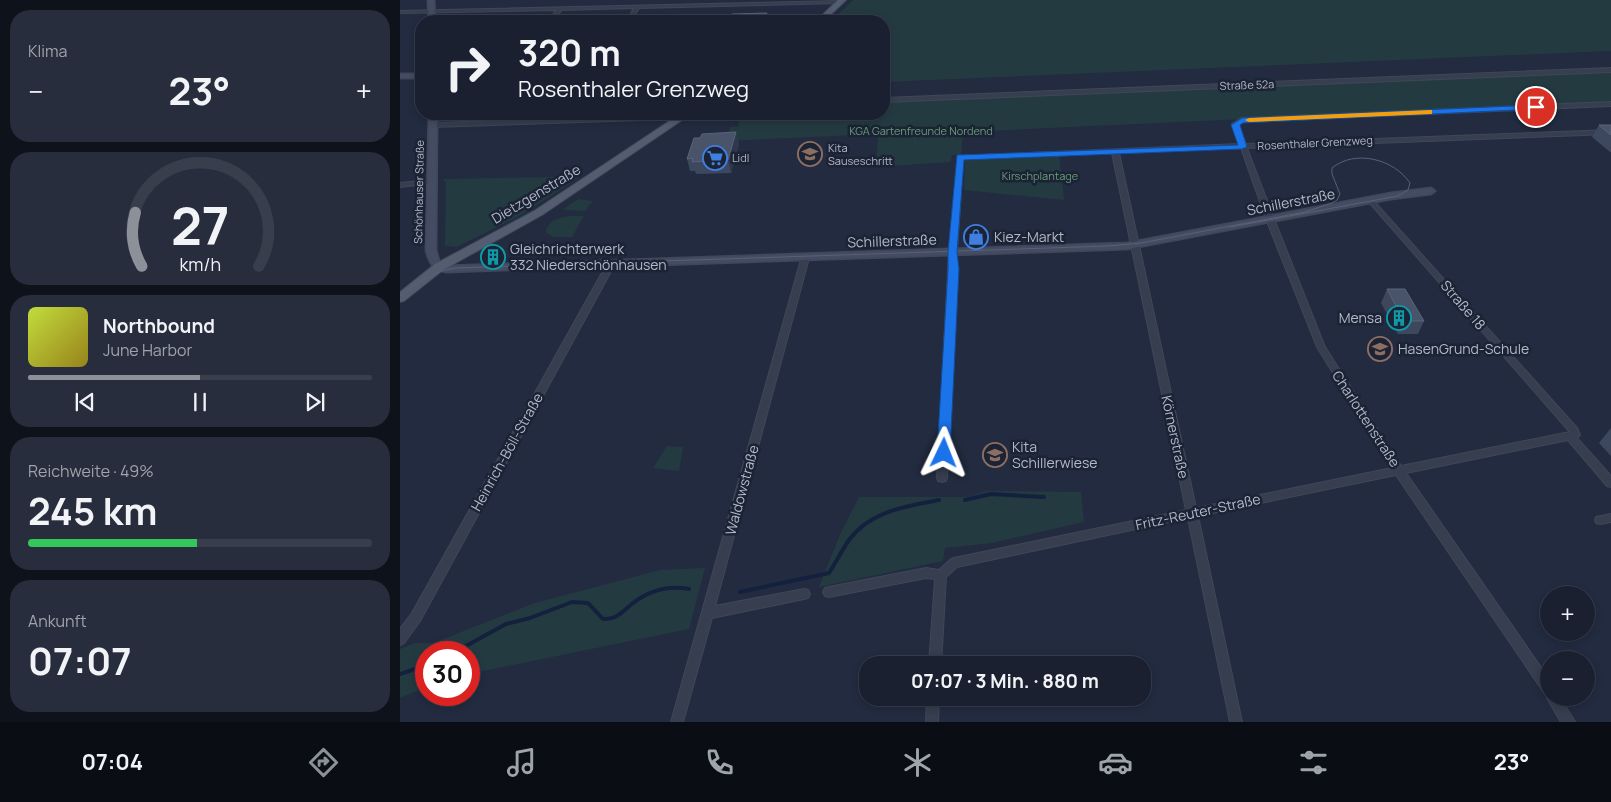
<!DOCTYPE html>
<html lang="de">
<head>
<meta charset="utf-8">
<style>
	:root { --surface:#1a2030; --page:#272d3c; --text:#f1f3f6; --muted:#9fa3ab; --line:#383e4c; --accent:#8c9099 }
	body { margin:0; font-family:Manrope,sans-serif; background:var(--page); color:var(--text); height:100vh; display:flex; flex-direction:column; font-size:19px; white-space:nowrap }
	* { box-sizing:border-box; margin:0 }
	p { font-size:16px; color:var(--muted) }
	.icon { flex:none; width:28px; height:28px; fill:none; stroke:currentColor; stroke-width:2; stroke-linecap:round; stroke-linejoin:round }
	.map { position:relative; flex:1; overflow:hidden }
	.details { display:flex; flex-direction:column; gap:10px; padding:10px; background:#0e121a; width:400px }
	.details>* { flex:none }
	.banner { position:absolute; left:15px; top:15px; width:475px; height:105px; border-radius:20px; box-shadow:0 2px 8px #0003,0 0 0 1px var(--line); background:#1a2030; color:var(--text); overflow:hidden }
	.fabs { position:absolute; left:1140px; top:586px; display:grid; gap:10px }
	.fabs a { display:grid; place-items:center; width:55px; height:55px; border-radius:50%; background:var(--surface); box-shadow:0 2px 8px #0003,0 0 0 1px var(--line); font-size:25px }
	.speed { position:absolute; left:15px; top:641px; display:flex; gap:10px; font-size:25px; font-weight:700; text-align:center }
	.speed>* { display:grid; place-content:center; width:65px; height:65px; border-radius:50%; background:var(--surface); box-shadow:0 2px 8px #0003,0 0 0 1px var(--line); line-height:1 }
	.speed .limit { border:8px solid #d22; background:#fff; color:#111 }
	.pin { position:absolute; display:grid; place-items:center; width:42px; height:42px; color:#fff; margin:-21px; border:2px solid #fff; border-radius:50%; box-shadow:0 1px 5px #0007 }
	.me { position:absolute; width:55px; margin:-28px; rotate:2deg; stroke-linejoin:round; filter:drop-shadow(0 0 4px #0008) }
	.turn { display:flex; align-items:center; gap:18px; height:105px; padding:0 20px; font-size:22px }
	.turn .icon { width:65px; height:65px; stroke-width:2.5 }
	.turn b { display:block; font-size:35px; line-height:42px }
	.big { font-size:38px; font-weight:700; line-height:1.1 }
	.details .card { flex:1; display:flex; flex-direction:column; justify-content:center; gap:8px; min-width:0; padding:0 18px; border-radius:20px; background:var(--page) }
	.details .dial { align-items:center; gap:0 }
	.dial svg { height:130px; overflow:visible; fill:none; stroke:var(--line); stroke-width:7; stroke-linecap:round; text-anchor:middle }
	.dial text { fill:var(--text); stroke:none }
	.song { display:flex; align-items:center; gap:15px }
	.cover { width:60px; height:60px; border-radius:8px; background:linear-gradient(135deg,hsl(70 70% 55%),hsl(50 70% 35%)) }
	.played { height:5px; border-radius:2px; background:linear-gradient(90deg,var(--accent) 50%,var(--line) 50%) }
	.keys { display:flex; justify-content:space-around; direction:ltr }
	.heat { display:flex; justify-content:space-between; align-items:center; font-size:28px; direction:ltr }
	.charge { height:8px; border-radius:4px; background:linear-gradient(90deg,#34c759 49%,var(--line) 0) }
	.trip { position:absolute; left:459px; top:656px; width:292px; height:50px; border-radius:20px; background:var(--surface); box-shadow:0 2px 8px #0003,0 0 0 1px var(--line); font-weight:700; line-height:50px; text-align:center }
	.dock { display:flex; height:80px; justify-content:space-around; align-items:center; background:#0a0d13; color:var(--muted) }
	.dock .icon { width:35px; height:35px }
	.dock .active { color:var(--accent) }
	.dock b { font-size:22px; color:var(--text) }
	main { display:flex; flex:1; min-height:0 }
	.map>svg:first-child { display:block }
	.green { fill:#243a41 }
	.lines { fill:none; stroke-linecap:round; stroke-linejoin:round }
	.stream { stroke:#14213e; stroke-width:4 }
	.street-casing { stroke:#3f4758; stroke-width:2 }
	.secondary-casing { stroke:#3f4758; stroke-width:3 }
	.primary-casing { stroke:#3f4758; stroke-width:2 }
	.street { fill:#363e4f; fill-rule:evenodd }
	.secondary { fill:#444c63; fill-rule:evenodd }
	.primary { fill:#545c70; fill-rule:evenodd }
	.tram { stroke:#586177; stroke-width:1 }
	.wall { fill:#3d485e }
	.shaded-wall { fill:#2d374d }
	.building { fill:#49546a; stroke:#5a6479 }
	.route { fill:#1a73e8; stroke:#114b97 }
	.slow { fill:#f59e0b }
	.labels { text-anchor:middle; stroke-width:5; stroke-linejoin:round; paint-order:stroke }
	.far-street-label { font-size:11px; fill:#b2b9ca; stroke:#1b2334 }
	.far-park-label { font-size:11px; fill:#689d7a; stroke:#1b2334 }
	.far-poi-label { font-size:11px; fill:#b2b9ca; stroke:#1b2334; text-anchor:start }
	.street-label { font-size:14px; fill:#b2b9ca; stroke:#1b2334 }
	.poi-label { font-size:14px; fill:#b2b9ca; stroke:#1b2334; text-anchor:start }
</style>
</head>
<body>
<main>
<section class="details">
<div class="card"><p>Klima</p>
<div class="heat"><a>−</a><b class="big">23°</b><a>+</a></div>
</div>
<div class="card dial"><svg viewBox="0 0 100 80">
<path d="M14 69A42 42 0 1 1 86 69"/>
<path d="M14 69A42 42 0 0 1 10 36" stroke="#8c9099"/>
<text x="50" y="56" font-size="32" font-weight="700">27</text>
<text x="50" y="72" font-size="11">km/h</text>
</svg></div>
<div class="card">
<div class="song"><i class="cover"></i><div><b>Northbound</b><p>June Harbor</p></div></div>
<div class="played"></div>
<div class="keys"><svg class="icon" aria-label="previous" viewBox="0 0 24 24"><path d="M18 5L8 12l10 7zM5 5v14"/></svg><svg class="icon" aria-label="pause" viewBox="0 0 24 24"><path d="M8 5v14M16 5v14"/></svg><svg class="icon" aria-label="next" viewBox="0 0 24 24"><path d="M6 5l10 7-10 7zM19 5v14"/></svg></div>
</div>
<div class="card"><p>Reichweite · 49%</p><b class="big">245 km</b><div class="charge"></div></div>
<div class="card"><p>Ankunft</p><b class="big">07:07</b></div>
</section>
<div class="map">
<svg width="1211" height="722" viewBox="0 0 1211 722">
	<rect width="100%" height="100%" fill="#222b40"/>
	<path class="green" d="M453 0H1211V51L484 82V21H431Z
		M1211 70V102L563 132 561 155H552L551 162 476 167 478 134 326 141 330 127H338L342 114H484V100Z
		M659 154 664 200 564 190 565 159Z
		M156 177H180L121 215 57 247 45 246 46 183 43 179Z
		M178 199 193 201 185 211 162 210Z
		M184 216 172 237H154L146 233C147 216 171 215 184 216Z
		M267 446 283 447 279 471 253 468Z
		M587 491 681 492 684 522 592 543 545 548 543 561 419 587 439 537 459 497H567Z
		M305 568 289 629 69 674V652H26V687L0 698V649L15 643H33L135 603 260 570Z"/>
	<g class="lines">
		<path class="stream" d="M565 500 591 494 644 497
			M340 592 429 573C436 562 442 550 449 540 470 511 507 506 539 500
			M55 652 106 624 130 618 172 602 188 603 203 619C217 620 223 611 233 603 250 590 268 585 289 589
			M0 674 26 665"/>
		<defs>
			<path id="street" d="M440 1 442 2V3L239 8 231 21H227L234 8 162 10 151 21H147L157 10 0 13V11Z
				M1211 68V72L484 102V98Z
				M1211 102V106L842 122 838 125 846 144 1211 130V134L847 148 874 219 925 347 1001 466 1170 432 968 201V199H972L1177 428 1180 435 1177 438 1211 476V487L1207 486 1168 440 1006 473 1149 679V698H1160L1175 722H1161L1147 698 1148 696 1145 694 996 475 798 516 842 722H830L788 518 557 567 546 577 541 665H529L535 579 526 578 429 597 425 596 423 592 425 588 429 587 526 568 539 570 550 560 554 558 786 510 712 153 563 159 557 252 547 478 546 481 542 482 538 481 537 478 549 252 558 156 839 144 832 124 841 118ZM841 148 866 219 917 347 992 468 796 508 719 153Z
				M273 115 283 118 280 120 273 119 33 127 30 125 33 123Z
				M31 180 34 182 33 183 0 187V183Z
				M402 256H408L409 258 315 606 404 589 408 590 410 594 408 598 404 599 312 618 283 722H271Z
				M208 262H214L215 264 20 621 4 643 0 645V629L12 613Z
				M1211 514V522L1200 524 1196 523 1195 520 1196 517Z
				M527 698H539L538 722H526Z"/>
			<path id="secondary" d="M28 0H34L35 21H29Z
				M0 74H21V78H0Z
				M29 114H37L36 250 39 261 47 266 727 243 991 193 1031 188 1035 191 1031 194 991 199 727 249 46 272C33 269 29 263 26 250Z"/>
			<path id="primary" d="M438 0H446L424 21H416Z
				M280 114H291L142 215 43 270 4 301 0 302V292L35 264 134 211Z"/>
		</defs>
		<use href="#street" class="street-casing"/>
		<use href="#secondary" class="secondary-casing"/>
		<use href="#primary" class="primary-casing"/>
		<use href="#street" class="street"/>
		<use href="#secondary" class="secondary"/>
		<use href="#primary" class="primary"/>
		<path class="tram" d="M0 296C17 282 34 271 56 268L708 246 741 243 905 212 932 203 937 200 940 194 932 174V168C955 149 994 159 1010 183L1008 190 998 196 830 227"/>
	</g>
	<path class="wall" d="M1199 125H1211V152H1210L1192 137Z
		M336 132 339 144 331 173 296 174 295 171H290L287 159 300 138Z
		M987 289 1024 321 1018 334H998L981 303Z
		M1211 428V456L1199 443Z"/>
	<path class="shaded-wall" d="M367 13 368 16 366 21H364Z
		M336 132 339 144 331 173 328 160Z"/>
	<path class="building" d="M367 13 364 21H329L332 14Z
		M1199 125H1211V135Z
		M336 132 328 160 292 162 293 158 287 159 294 138H300L302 134Z
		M987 289H1005L1024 321H1004Z"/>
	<path class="route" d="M1136 105 1138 106V109L843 123 840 125 847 147 842 149 564 160 557 252 559 269 550 453 548 457H539L537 453 548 269V252L557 155 838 145 831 125 842 118Z"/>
	<path class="slow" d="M1030 110H1032V114L849 122 845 120 849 118Z"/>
	<defs>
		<symbol id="school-ring" viewBox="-11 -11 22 22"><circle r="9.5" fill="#1b2334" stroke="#8d6e63" stroke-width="1.5"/><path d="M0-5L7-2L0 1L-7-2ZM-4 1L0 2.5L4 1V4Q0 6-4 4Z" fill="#8d6e63"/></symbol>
		<symbol id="supermarket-ring" viewBox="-11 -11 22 22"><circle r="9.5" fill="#1b2334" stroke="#3f7fe0" stroke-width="1.5"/><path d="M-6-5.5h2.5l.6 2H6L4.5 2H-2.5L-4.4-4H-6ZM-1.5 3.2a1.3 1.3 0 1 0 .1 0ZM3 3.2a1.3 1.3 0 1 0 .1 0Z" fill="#3f7fe0"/></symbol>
		<symbol id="shop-ring" viewBox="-11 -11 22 22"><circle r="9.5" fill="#1b2334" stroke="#3f7fe0" stroke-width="1.5"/><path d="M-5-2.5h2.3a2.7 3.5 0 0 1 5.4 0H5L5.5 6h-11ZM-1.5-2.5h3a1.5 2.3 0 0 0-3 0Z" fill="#3f7fe0"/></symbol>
		<symbol id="building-ring" viewBox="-11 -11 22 22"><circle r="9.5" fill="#1b2334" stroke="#0f9aa8" stroke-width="1.5"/><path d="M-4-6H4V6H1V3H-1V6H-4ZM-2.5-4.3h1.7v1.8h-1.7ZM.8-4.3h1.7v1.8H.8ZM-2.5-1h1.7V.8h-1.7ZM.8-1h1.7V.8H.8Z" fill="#0f9aa8"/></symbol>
	</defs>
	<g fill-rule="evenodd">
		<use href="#school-ring" x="396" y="140" width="28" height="28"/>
		<use href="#supermarket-ring" x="301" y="144" width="28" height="28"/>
		<use href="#shop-ring" x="562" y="223" width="28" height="28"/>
		<use href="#building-ring" x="79" y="243" width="28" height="28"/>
		<use href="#building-ring" x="985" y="304" width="28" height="28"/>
		<use href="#school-ring" x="966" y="335" width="28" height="28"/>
		<use href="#school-ring" x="581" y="441" width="28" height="28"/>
	</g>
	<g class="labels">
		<g class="far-street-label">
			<text transform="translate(847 85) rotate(-2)" y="4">Straße 52a</text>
			<text transform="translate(915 143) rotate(-3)" y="4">Rosenthaler Grenzweg</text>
			<text transform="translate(19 192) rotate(-89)" y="4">Schönhauser Straße</text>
		</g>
		<g class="far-park-label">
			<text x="521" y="135">KGA Gartenfreunde Nordend</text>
			<text x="640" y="180">Kirschplantage</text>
		</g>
		<g class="far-poi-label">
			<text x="428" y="152">Kita<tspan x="428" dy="13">Sauseschritt</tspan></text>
			<text x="332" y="162">Lidl</text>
		</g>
		<g class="street-label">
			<text transform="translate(136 194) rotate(-31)" y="5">Dietzgenstraße</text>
			<text transform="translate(891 202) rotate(-11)" y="5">Schillerstraße</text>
			<text transform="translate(492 241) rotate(-2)" y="5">Schillerstraße</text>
			<text transform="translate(1063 305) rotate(49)" y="5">Straße 18</text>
			<text transform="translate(966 419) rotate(57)" y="5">Charlottenstraße</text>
			<text transform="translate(775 437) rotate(78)" y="5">Körnerstraße</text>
			<text transform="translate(107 452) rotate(-61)" y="5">Heinrich-Böll-Straße</text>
			<text transform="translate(342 490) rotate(-75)" y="5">Waldowstraße</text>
			<text transform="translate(798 512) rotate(-12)" y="5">Fritz-Reuter-Straße</text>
		</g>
		<g class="poi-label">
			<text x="594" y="242">Kiez-Markt</text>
			<text x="110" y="254">Gleichrichterwerk<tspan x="110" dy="16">332 Niederschönhausen</tspan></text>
			<text x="982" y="323" text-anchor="end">Mensa</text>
			<text x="998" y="354">HasenGrund-Schule</text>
			<text x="612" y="452">Kita<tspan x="612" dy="16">Schillerwiese</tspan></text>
		</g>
	</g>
</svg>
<div class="fabs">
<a>+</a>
<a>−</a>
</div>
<div class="speed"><div class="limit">30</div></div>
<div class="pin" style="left:1136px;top:107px;background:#d93025"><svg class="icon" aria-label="arrive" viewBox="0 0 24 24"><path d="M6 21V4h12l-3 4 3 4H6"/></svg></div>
<svg class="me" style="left:544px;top:453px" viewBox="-20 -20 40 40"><path d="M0-17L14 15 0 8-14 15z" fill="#1a73e8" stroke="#fff" stroke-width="4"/></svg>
<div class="trip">07:07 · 3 Min. · 880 m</div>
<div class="banner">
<div class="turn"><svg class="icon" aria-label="right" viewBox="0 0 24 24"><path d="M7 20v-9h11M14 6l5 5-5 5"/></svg><div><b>320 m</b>Rosenthaler Grenzweg</div></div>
</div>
</div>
</main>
<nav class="dock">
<b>07:04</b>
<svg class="icon active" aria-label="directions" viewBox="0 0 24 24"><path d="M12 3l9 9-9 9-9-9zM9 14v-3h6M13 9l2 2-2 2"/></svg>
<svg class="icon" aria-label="music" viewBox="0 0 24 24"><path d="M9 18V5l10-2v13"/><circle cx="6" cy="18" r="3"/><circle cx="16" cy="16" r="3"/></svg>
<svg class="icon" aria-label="phone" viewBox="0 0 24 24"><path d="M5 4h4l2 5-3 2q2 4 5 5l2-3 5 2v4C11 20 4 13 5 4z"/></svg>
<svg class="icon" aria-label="climate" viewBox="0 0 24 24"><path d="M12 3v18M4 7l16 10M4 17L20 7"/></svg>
<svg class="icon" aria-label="car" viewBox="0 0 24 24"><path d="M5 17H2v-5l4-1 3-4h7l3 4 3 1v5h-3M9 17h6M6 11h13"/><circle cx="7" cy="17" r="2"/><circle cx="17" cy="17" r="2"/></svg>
<svg class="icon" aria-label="filters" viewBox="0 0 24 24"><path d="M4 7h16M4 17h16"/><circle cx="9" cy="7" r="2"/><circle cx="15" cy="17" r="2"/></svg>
<b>23°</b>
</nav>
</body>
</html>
